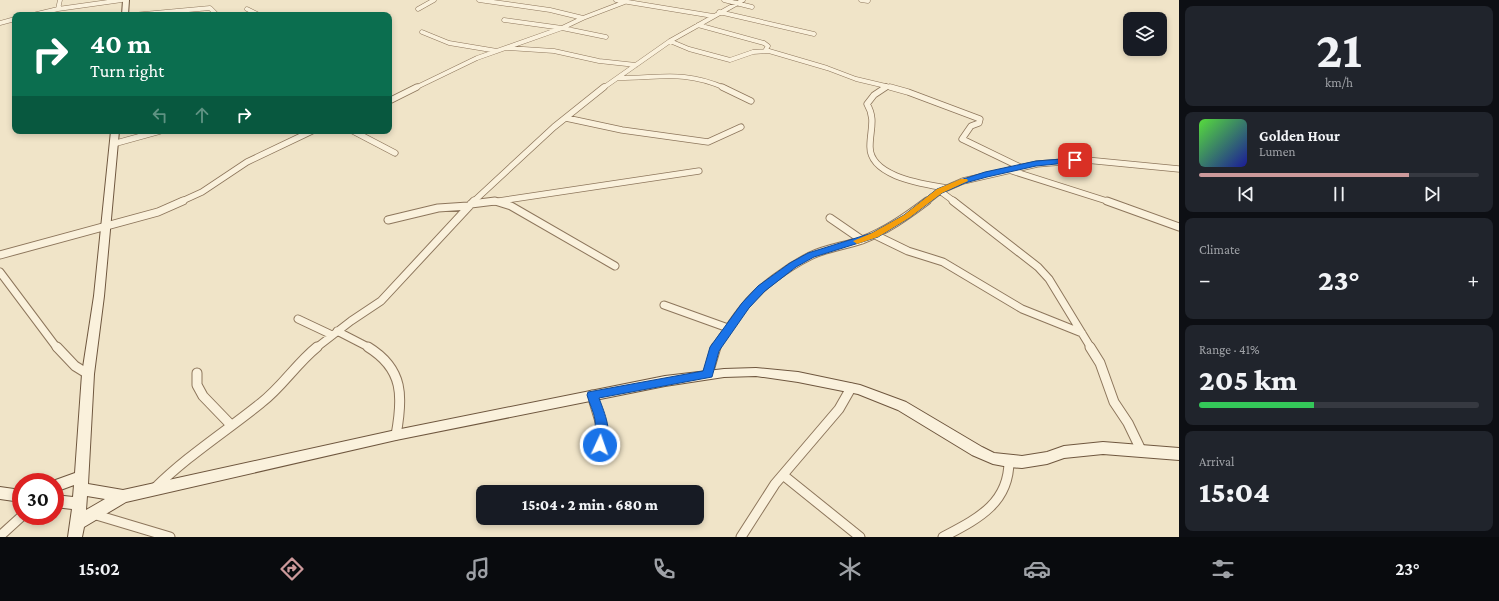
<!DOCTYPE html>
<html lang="en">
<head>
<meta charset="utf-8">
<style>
	:root { --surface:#171b24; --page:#20242c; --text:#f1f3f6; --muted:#9ea1a6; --line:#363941; --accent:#cc999b }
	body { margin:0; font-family:"Crimson Pro",serif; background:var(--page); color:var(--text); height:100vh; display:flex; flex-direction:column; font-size:15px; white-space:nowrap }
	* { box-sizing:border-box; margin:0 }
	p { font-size:13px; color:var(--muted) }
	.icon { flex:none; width:22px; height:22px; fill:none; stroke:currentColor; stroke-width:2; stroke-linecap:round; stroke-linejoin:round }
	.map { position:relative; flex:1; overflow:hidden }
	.side { display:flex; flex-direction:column; gap:6px; padding:6px; background:#0d0f14; width:320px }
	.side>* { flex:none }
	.top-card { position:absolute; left:12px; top:12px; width:380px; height:122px; border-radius:8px; box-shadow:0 2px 6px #0003; background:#0b6e4f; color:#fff; overflow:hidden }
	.controls { position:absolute; left:1123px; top:12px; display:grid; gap:8px }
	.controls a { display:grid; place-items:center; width:44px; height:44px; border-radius:8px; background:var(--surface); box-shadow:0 2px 6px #0003; font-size:20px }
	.speed { position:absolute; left:12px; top:473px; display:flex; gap:8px; font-size:20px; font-weight:700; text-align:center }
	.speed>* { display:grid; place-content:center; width:52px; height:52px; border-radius:50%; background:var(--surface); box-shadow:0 2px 6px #0003; line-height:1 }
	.speed .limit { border:6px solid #d22; background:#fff; color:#111 }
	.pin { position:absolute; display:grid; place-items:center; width:34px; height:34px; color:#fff; margin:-17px; border-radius:8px; box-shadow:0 2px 6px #0006 }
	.me { position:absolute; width:44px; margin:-22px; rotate:3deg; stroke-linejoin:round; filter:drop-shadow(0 0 3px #0008) }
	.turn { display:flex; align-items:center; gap:14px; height:84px; padding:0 12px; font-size:18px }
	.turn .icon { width:52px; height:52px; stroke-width:2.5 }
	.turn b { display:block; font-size:28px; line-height:34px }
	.lanes { display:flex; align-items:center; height:38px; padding:0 12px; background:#0003; justify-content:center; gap:20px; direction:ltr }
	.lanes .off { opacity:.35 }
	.big { font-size:30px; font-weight:800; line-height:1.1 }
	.side .tile { flex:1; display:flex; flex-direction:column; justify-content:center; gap:6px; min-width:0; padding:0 14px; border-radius:8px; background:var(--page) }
	.side .dial { align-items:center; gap:0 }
	.dial b { font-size:52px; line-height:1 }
	.song { display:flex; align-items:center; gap:12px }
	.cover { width:48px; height:48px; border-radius:6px; background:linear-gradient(135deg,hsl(110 70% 55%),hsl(240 70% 35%)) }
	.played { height:4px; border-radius:2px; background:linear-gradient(90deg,var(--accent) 75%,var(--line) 75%) }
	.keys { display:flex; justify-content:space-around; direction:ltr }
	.heat { display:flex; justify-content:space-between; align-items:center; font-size:22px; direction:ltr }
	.charge { height:6px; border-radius:3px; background:linear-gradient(90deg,#34c759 41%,var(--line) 0) }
	.trip { position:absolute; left:476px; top:485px; width:228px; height:40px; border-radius:8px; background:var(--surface); box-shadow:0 2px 6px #0003; font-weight:800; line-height:40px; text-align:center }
	.dock { display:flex; height:64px; justify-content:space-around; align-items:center; background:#090b0e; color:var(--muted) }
	.dock .icon { width:28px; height:28px }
	.dock .selected { color:var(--accent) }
	.dock b { font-size:18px; color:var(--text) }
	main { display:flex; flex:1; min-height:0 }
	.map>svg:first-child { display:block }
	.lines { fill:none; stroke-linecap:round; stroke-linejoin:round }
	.street-far3-casing { stroke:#8d765c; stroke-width:5 }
	.street-far2-casing { stroke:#8d765c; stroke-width:7 }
	.street-far1-casing { stroke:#8d765c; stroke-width:9 }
	.street-casing { stroke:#8d765c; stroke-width:11 }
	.secondary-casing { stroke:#6f573f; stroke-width:2 }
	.street-far3 { stroke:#faf1dc; stroke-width:4 }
	.street-far2 { stroke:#faf1dc; stroke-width:5.5 }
	.street-far1 { stroke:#faf1dc; stroke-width:7 }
	.street { stroke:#faf1dc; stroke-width:9 }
	.secondary { fill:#faf1dc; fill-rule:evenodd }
	.route { fill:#1a73e8; stroke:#114b97 }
	.slow { fill:#f59e0b }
</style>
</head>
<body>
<main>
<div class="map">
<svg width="1179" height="537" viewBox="0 0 1179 537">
	<rect width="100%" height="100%" fill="#f0e4c8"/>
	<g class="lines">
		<defs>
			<path id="street-far3" d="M479 0 550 10 583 18
				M616 0 713 16
				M724 0 752 7
				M861 0 868 1
				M58 9 60 0
				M247 9 259 15
				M418 9 434 0
				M719 12 814 34
				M33 15 58 9 122 0
				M133 15 210 8 217 15
				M504 20 562 28 606 37
				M0 23 15 19
				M698 25 764 43 768 46 765 51
				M422 32 449 43 497 51
				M670 41 689 49 730 60 753 52 769 51 827 68 856 79 894 88
				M508 48 554 51 599 61 636 65
				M619 78C661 78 684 70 725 88
				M415 88 477 58 562 28 583 18 625 2
				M603 88 670 41 743 0
				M885 88 887 87"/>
			<path id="street-far2" d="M722 87 751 101
				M886 87 874 95 867 104C876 119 870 130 870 146 869 177 924 184 946 188
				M890 87 908 92 980 119 979 123 971 126 962 139 1020 167
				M389 101 417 87
				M566 118 622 130 708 142 741 127
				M353 131 395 153
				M113 144 160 131
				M1009 170 1110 202
				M940 191 955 202
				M499 201 699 171
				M180 202 202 192 247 162 312 131
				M473 202 554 127 604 87
				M488 202H498
				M926 202 940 191 963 181 1037 164 1086 160 1179 169"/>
			<path id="street-far1" d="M953 201 1038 267 1049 279 1091 348
				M1107 201 1179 227
				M471 204 495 201 511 206 615 266
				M830 218 862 240
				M388 220 438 208 468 206
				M875 235 908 251 943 262 1022 309 1082 333
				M0 255 158 212 183 201
				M0 272 57 348
				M664 305 728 328
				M298 319 332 335
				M337 331 370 348
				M316 348 351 321 381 301 474 201
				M715 348C725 334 734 319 745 306 760 287 788 267 810 256 826 248 845 246 862 240 886 231 907 216 927 201"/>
			<path id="street" d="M57 347 75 366 88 374
				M368 347C404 369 403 397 396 435
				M1090 347 1100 363 1114 402 1128 423 1141 450
				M197 373V385L203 396 231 425
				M708 374 716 347
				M592 395 601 425 599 455
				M783 475 860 537
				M155 488C187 456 225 432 261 403 282 387 296 364 317 347
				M93 514 170 537
				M0 536 22 516
				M741 537 775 484 839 409 851 388
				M943 537C977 519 1009 504 1009 461"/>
			<path id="secondary" d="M123 0H129L128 15H122Z
				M111 131H119L104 296 94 374 88 484 123 490 396 430 665 376 724 369 756 368 798 372 860 385 906 402 982 447 994 453 1022 456 1047 452 1064 446 1103 442 1179 448V460L1103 454 1064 458 1047 464 1022 468 1009 467 993 464 972 455 898 410 858 394 798 382 756 376 724 377 665 386 396 440 126 502 84 527 82 537H68L72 509 55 507V495L73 497 74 485 55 492V482H50L75 473 82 374 94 296ZM87 496 105 499 86 510Z
				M0 487 21 490V502L0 499Z"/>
		</defs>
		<use href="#street-far3" class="street-far3-casing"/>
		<use href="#street-far2" class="street-far2-casing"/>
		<use href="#street-far1" class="street-far1-casing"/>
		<use href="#street" class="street-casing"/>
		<use href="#secondary" class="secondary-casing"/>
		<use href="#street-far3" class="street-far3"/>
		<use href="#street-far2" class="street-far2"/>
		<use href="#street-far1" class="street-far1"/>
		<use href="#street" class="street"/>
		<use href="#secondary" class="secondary"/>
	</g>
	<path class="route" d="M1075 158 1078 160 1077 162 1036 166 987 177 965 183 942 193 909 218 878 237 814 257 796 267 765 291 749 308 719 351 712 377 599 398C605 414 613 432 605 449L600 450 596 449C593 443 596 428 595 420 594 412 589 403 587 395L588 392 703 371 710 347 742 303 758 286 790 263 808 253 872 233 904 215 937 189 960 180 985 172 1036 161Z"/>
	<path class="slow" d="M961 179H967L968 181 942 193 909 218 878 237 857 244 853 241 872 233 904 215 937 189Z"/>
</svg>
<div class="controls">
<a><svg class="icon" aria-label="layers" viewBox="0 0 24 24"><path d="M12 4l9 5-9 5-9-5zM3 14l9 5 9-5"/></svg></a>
</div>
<div class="speed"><div class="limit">30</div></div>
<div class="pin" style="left:1075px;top:160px;background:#d93025"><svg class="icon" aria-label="arrive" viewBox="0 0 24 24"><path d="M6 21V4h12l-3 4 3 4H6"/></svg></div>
<svg class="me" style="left:600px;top:445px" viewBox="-20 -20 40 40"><circle r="17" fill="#1a73e8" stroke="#fff" stroke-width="3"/><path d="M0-11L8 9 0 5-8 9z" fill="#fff"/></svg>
<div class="trip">15:04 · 2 min · 680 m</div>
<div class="top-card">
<div class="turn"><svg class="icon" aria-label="right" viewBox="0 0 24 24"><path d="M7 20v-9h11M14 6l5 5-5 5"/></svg><div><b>40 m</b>Turn right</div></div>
<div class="lanes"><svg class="icon off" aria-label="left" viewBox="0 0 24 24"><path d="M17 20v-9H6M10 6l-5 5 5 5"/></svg><svg class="icon off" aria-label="ahead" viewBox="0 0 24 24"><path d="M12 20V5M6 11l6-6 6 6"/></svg><svg class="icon" aria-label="right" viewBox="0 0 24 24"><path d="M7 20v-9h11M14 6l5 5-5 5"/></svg></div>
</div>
</div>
<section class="side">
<div class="tile dial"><b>21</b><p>km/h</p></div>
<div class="tile">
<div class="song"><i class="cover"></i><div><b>Golden Hour</b><p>Lumen</p></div></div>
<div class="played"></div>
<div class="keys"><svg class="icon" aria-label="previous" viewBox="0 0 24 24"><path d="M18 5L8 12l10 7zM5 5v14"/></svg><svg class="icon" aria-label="pause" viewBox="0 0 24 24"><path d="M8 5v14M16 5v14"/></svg><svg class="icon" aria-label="next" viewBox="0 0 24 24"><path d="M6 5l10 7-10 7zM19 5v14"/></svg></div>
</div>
<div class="tile"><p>Climate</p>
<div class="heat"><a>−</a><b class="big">23°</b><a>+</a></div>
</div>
<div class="tile"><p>Range · 41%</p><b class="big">205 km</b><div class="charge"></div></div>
<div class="tile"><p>Arrival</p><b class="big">15:04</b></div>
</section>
</main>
<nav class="dock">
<b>15:02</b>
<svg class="icon selected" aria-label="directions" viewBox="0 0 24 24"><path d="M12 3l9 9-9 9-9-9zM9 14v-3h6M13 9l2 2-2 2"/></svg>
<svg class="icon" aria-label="music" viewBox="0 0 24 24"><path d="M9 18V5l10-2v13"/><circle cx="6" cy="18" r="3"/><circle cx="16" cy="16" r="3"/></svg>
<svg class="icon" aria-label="phone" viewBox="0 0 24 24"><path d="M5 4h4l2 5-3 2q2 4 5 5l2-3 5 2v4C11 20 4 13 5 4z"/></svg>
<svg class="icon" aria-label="climate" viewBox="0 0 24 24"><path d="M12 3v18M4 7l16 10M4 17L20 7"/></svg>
<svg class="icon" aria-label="car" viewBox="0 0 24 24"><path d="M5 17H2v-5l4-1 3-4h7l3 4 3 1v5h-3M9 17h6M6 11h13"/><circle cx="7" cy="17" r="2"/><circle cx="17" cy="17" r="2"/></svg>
<svg class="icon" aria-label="filters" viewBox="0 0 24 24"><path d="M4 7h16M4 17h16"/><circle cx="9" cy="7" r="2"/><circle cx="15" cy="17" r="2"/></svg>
<b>23°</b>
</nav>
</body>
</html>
